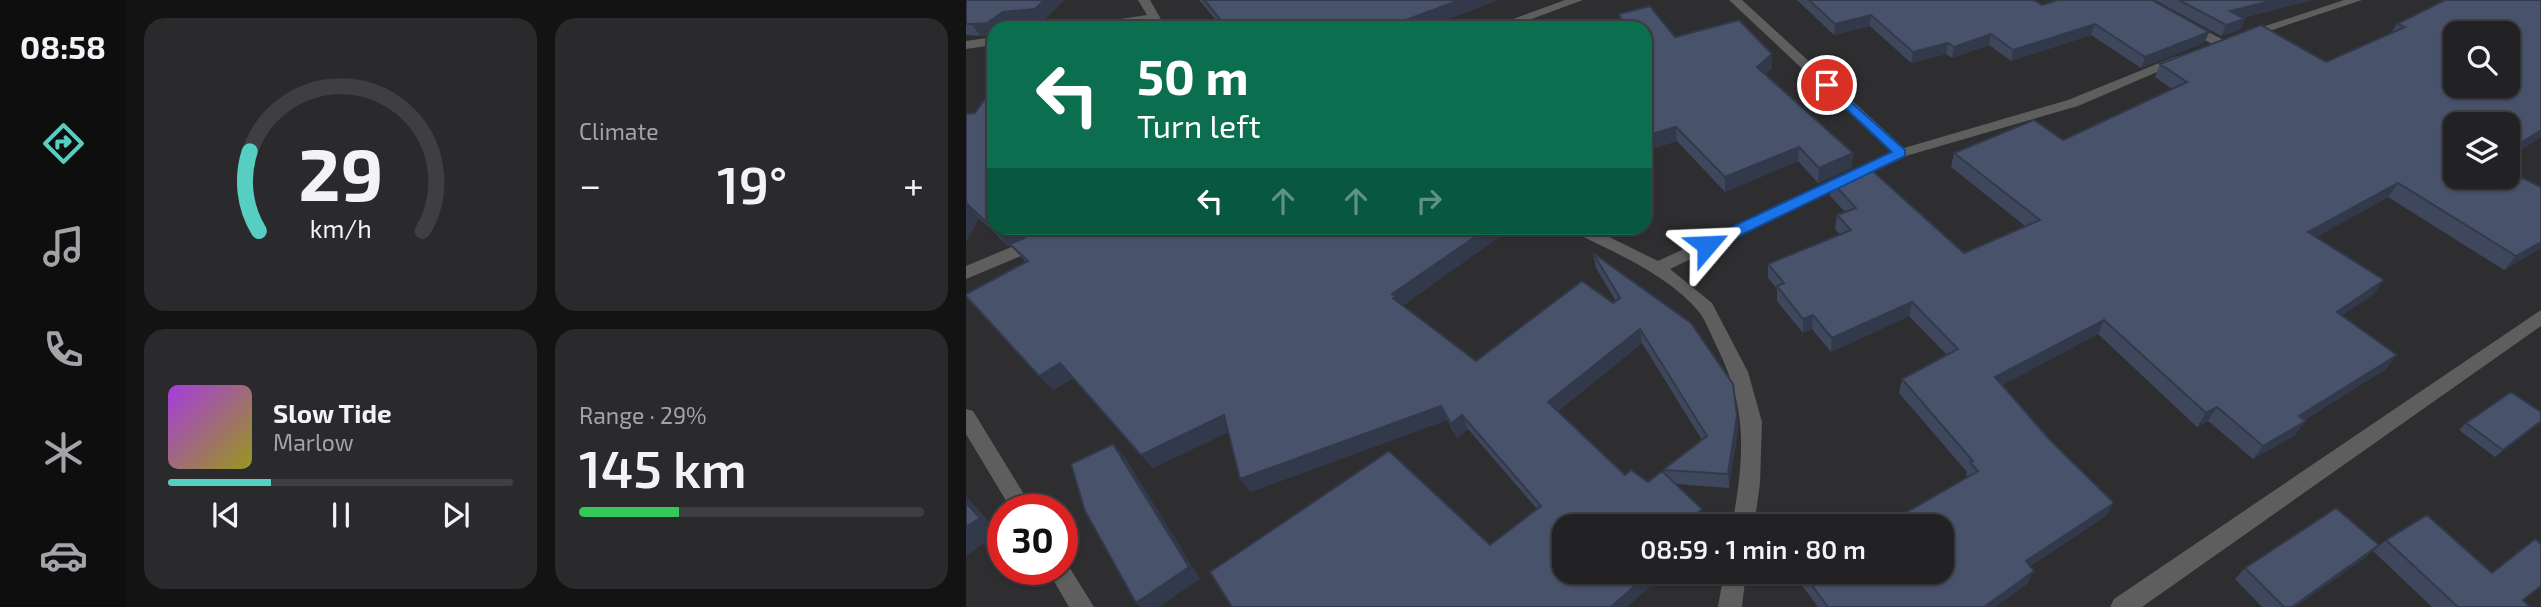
<!DOCTYPE html>
<html lang="en">
<head>
<meta charset="utf-8">
<style>
	:root { --surface:#222225; --page:#2a2a2d; --text:#f1f3f6; --muted:#a2a4a7; --line:#3f3f42; --accent:#57cec2 }
	body { margin:0; font-family:"Exo 2",sans-serif; background:var(--page); color:var(--text); height:100vh; display:flex; flex-direction:column; font-size:26px; white-space:nowrap }
	* { box-sizing:border-box; margin:0 }
	p { font-size:23px; color:var(--muted) }
	.icon { flex:none; width:38px; height:38px; fill:none; stroke:currentColor; stroke-width:2; stroke-linecap:round; stroke-linejoin:round }
	.map { position:relative; flex:1; overflow:hidden }
	.side { display:flex; flex-direction:column; gap:18px; padding:18px; background:#131314; width:840px }
	.side>* { flex:none }
	.banner { position:absolute; left:21px; top:21px; width:665px; height:214px; border-radius:21px; box-shadow:0 2px 5px #0004,0 0 0 2px var(--line); background:#0b6e4f; color:#fff; overflow:hidden }
	.controls { position:absolute; left:1477px; top:21px; display:grid; gap:14px }
	.controls a { display:grid; place-items:center; width:77px; height:77px; border-radius:14px; background:var(--surface); box-shadow:0 2px 5px #0004,0 0 0 2px var(--line); font-size:35px }
	.speed { position:absolute; left:21px; top:494px; display:flex; gap:14px; font-size:35px; font-weight:700; text-align:center }
	.speed>* { display:grid; place-content:center; width:91px; height:91px; border-radius:50%; background:var(--surface); box-shadow:0 2px 5px #0004,0 0 0 2px var(--line); line-height:1 }
	.speed .limit { border:10px solid #d22; background:#fff; color:#111 }
	.pin { position:absolute; display:grid; place-items:center; width:60px; height:60px; color:#fff; margin:-30px; border:4px solid #fff; border-radius:50%; box-shadow:0 2px 7px #0007 }
	.me { position:absolute; width:77px; margin:-38px; rotate:64deg; stroke-linejoin:round; filter:drop-shadow(0 0 5px #0008) }
	.turn { display:flex; align-items:center; gap:24px; height:147px; padding:0 35px; font-size:32px }
	.turn .icon { width:91px; height:91px; stroke-width:2.5 }
	.turn b { display:block; font-size:49px; line-height:60px }
	.lanes { display:flex; align-items:center; height:66px; padding:0 35px; background:#0003; justify-content:center; gap:35px; direction:ltr }
	.lanes .off { opacity:.35 }
	.big { font-size:52px; font-weight:600; line-height:1.1 }
	.side .tile { flex:1; display:flex; flex-direction:column; justify-content:center; gap:10px; min-width:0; padding:0 24px; border-radius:21px; background:var(--page) }
	.side .dial { align-items:center; gap:0 }
	.dial svg { height:182px; overflow:visible; fill:none; stroke:var(--line); stroke-width:7; stroke-linecap:round; text-anchor:middle }
	.dial text { fill:var(--text); stroke:none }
	.song { display:flex; align-items:center; gap:21px }
	.cover { width:84px; height:84px; border-radius:10px; background:linear-gradient(135deg,hsl(280 70% 55%),hsl(60 70% 35%)) }
	.played { height:7px; border-radius:4px; background:linear-gradient(90deg,var(--accent) 30%,var(--line) 30%) }
	.keys { display:flex; justify-content:space-around; direction:ltr }
	.heat { display:flex; justify-content:space-between; align-items:center; font-size:38px; direction:ltr }
	.charge { height:10px; border-radius:5px; background:linear-gradient(90deg,#34c759 29%,var(--line) 0) }
	.side .tiles { flex:1; display:grid; gap:18px; grid-template-columns:repeat(2,1fr) }
	.trip { position:absolute; left:586px; top:514px; width:402px; height:70px; border-radius:21px; background:var(--surface); box-shadow:0 2px 5px #0004,0 0 0 2px var(--line); font-weight:600; line-height:70px; text-align:center }
	main { display:flex; flex:1; min-height:0 }
	.tabs { display:flex; flex-direction:column; width:126px; justify-content:space-around; align-items:center; background:#0e0e0f; color:var(--muted) }
	.tabs .icon { width:49px; height:49px }
	.tabs .active { color:var(--accent) }
	.tabs b { font-size:32px; color:var(--text) }
	.map>svg:first-child { display:block }
	.lines { fill:none; stroke-linecap:round; stroke-linejoin:round }
	.street { fill:#5e5e5f; fill-rule:evenodd }
	.wall { fill:#3e475b; fill-rule:evenodd }
	.shaded-wall { fill:#32394a }
	.building { fill:#48526a; stroke:#32394a; stroke-width:2; fill-rule:evenodd }
	.route { fill:#1a73e8; stroke:#114b97; stroke-width:2 }
</style>
</head>
<body>
<main>
<nav class="tabs">
<b>08:58</b>
<svg class="icon active" aria-label="directions" viewBox="0 0 24 24"><path d="M12 3l9 9-9 9-9-9zM9 14v-3h6M13 9l2 2-2 2"/></svg>
<svg class="icon" aria-label="music" viewBox="0 0 24 24"><path d="M9 18V5l10-2v13"/><circle cx="6" cy="18" r="3"/><circle cx="16" cy="16" r="3"/></svg>
<svg class="icon" aria-label="phone" viewBox="0 0 24 24"><path d="M5 4h4l2 5-3 2q2 4 5 5l2-3 5 2v4C11 20 4 13 5 4z"/></svg>
<svg class="icon" aria-label="climate" viewBox="0 0 24 24"><path d="M12 3v18M4 7l16 10M4 17L20 7"/></svg>
<svg class="icon" aria-label="car" viewBox="0 0 24 24"><path d="M5 17H2v-5l4-1 3-4h7l3 4 3 1v5h-3M9 17h6M6 11h13"/><circle cx="7" cy="17" r="2"/><circle cx="17" cy="17" r="2"/></svg>
</nav>
<section class="side">
<div class="tiles">
<div class="tile dial"><svg viewBox="0 0 100 80">
<path d="M14 69A42 42 0 1 1 86 69"/>
<path d="M14 69A42 42 0 0 1 10 34" stroke="#57cec2"/>
<text x="50" y="56" font-size="32" font-weight="700">29</text>
<text x="50" y="72" font-size="11">km/h</text>
</svg></div>
<div class="tile"><p>Climate</p>
<div class="heat"><a>−</a><b class="big">19°</b><a>+</a></div>
</div>
<div class="tile">
<div class="song"><i class="cover"></i><div><b>Slow Tide</b><p>Marlow</p></div></div>
<div class="played"></div>
<div class="keys"><svg class="icon" aria-label="previous" viewBox="0 0 24 24"><path d="M18 5L8 12l10 7zM5 5v14"/></svg><svg class="icon" aria-label="pause" viewBox="0 0 24 24"><path d="M8 5v14M16 5v14"/></svg><svg class="icon" aria-label="next" viewBox="0 0 24 24"><path d="M6 5l10 7-10 7zM19 5v14"/></svg></div>
</div>
<div class="tile"><p>Range · 29%</p><b class="big">145 km</b><div class="charge"></div></div>
</div>
</section>
<div class="map">
<svg width="1575" height="607" viewBox="0 0 1575 607">
	<rect width="100%" height="100%" fill="#2e2e31"/>
	<g class="lines">
		<path class="street" d="M172 0H184L200 28H188L185 22 146 28H115L121 24 181 15Z
			M599 0H617L541 28H523Z
			M763 0H776L938 148 1102 100 1208 57 1213 56 1219 60 1112 106 940 156 704 269 746 303 782 372 796 422 794 483 788 527H766C778 456 783 411 750 345 745 335 740 321 733 312 704 276 648 252 607 232L605 228H625L692 261 925 152Z
			M1378 0H1396L1282 38H1274L1272 35Z
			M1220 21 1258 40 1260 43 1258 46H1250L1216 28V22Z
			M28 37V45L0 49V41Z
			M81 228H100L67 251 0 279V266L55 243Z
			M1575 310V326L1176 607H1144L1148 599Z
			M0 409 7 411 67 509H45L0 434Z
			M96 560 100 562 128 607H103L81 569H96Z
			M758 572H780L776 607H752Z"/>
	</g>
	<path class="wall" d="M0 0H98L77 21 45 24 28 28V35L14 36 0 35Z
		M233 0H532L459 28H251L248 21 250 20Z
		M831 0H1068L1076 5 1243 32 1238 43 1175 68 1125 35 1045 61 1023 45 986 58 980 54 945 63 904 26 868 35Z
		M1189 0H1347L1276 18 1279 19 1274 30 1255 36Z
		M1575 0V137L1542 158V124H1489L1575 248 1538 270 1422 197 1350 237 1408 294 1376 315 1420 369 1338 420 1329 435 1287 459 1242 421 1231 427 1132 334 1036 385 1140 516 1064 566 1062 583 1029 607H852L835 584 836 572 1001 477 1000 475 1001 472 933 393 936 379 981 355 943 316 865 352 846 329 837 333 811 301V289L802 278V264L874 235 869 229 871 215 879 212 864 196 865 181 998 253 1059 226 985 167 988 153 1097 140 1206 89 1189 77 1194 64 1360 62 1425 33 1431 24Z
		M653 14 709 37 806 54V68L799 74 887 153 885 168 852 183 832 161 759 192 711 141 679 151V28H655Z
		M9 113 28 228 544 229 436 306 510 361 650 301 630 268 627 253 771 416 772 430 763 488 710 484 736 509 737 523 732 527H598L700 572 661 607H266L524 545 571 509 502 429 491 438 481 420 284 492 262 432 187 468 107 378 87 390 60 262 44 245 42 246 13 218 0 242ZM676 343 736 440 697 470 698 473 682 482 659 475 592 411Z
		M1575 422 1529 457 1493 430 1500 423Z
		M1569 539 1557 600 1564 607H1466L1407 551 1420 540 1526 573Z
		M1400 557 1329 607H1296L1269 579 1279 568Z"/>
	<path class="shaded-wall" d="M78 0H98L77 21 45 24 39 28H28V35L14 36 6 24 37 12Z
		M494 0H532L459 28H418Z
		M1309 0H1347L1259 22 1264 11Z
		M905 15 904 26 868 35 869 24Z
		M1279 19 1274 30 1255 36 1260 25Z
		M1129 24 1125 35 1045 61 1047 50Z
		M1243 32 1238 43 1175 68 1179 57Z
		M1025 34 1023 45 986 58 988 47Z
		M982 43 980 54 945 63 947 52Z
		M806 54V68L791 82V67Z
		M710 127 711 141 679 151V136Z
		M1575 130V137L1542 158V151Z
		M833 147 832 161 759 192V177Z
		M887 153 885 168 852 183 853 168Z
		M1432 183 1422 197 1333 246 1342 232Z
		M1 204 13 218 0 242V205Z
		M37 228H76L42 246 30 231Z
		M522 228H543L544 229 434 307 427 298 426 294Z
		M1575 242V248L1538 270 1550 256Z
		M1418 280 1408 294 1361 326 1371 312Z
		M946 302 943 316 865 352 866 338Z
		M847 315 846 329 837 333V319Z
		M1138 320 1132 334 1024 391 1029 377Z
		M674 329 676 343 586 416 582 402Z
		M1431 355 1420 369 1322 429 1333 416Z
		M94 363 108 377 87 390 73 376Z
		M475 406 481 420 284 492 274 479Z
		M1251 407 1242 421 1231 427 1240 413Z
		M258 415 269 429 187 468 175 455Z
		M496 415 502 429 491 438 485 424Z
		M771 416 772 430 763 488 762 474Z
		M1340 421 1329 435 1287 459 1297 446Z
		M1575 421V422L1529 457 1537 450Z
		M147 444 159 457 234 579 193 607H175L170 603Z
		M0 496 33 533 0 556Z
		M1148 503 1140 516 1054 573 1060 561Z
		M736 509 737 523 732 527H723L722 522Z
		M1413 545 1400 557 1329 607H1326Z
		M1068 571 1062 583 1029 607H1018Z
		M684 572H700L661 607H645Z"/>
	<path class="building" d="M0 0H78L69 9 37 12 21 23 6 24H0Z
		M238 0H494L418 28H254L248 21 254 19Z
		M843 0H1068L1076 5 1092 0H1186L1243 32 1179 57 1129 24 1047 50 1025 34 988 47 982 43 947 52 905 15 869 24Z
		M1213 0H1309L1264 11 1279 19 1260 25Z
		M1479 0H1575V130L1542 151V124H1489V177H1542V171L1575 187V242L1550 256 1432 183 1342 232 1418 280 1371 312 1431 355 1333 416 1340 421 1297 446 1251 407 1240 413 1138 320 1029 377 1083 439 1148 503 1060 561 1068 571 1018 607H862L836 572H976V527H915L1012 471 1004 462 1007 461 936 379 992 349 946 302 866 338 847 315 837 319 811 286 818 283 802 264 885 230 871 215 890 208 865 181 900 165 998 253 1074 220 988 153 1068 120 1097 140 1221 82 1194 64 1295 25 1360 62 1439 27 1431 24ZM1489 33H1542V86H1489Z
		M684 6 709 37 773 20 806 54 791 67 887 153 853 168 833 147 759 177 710 127 679 136V28H660L653 14Z
		M26 89H28V183L23 192 28 190V228H37L30 231 1 204 0 205V114L9 113Z
		M73 228H522L426 294 430 296 427 298 510 361 616 281 647 303 654 298 627 253 725 323 767 384 771 416 762 474 697 470 741 436 674 329 582 402 659 475 665 470 682 482 696 471 736 509 722 522 727 527H598V572H684L645 607H266L244 572 423 451 524 545 575 506 496 415 485 424 475 406 274 479 258 415 175 455 94 363 73 376 0 296V294L62 261 44 244 56 239Z
		M1545 392 1575 412V421L1537 450 1500 423Z
		M147 444 223 567 170 603 119 511 105 464Z
		M0 503 14 518 0 527Z
		M1370 508 1413 545 1326 607H1318L1279 568Z
		M1461 515 1526 573 1569 539 1575 544V586L1557 600 1564 607H1492L1420 540Z"/>
	<path class="route" d="M861 81 939 150V156L746 249H736L733 245 736 241 926 152 857 87 855 85Z"/>
</svg>
<div class="controls">
<a><svg class="icon" aria-label="search" viewBox="0 0 24 24"><circle cx="10" cy="10" r="6"/><path d="M15 15l6 6"/></svg></a>
<a><svg class="icon" aria-label="layers" viewBox="0 0 24 24"><path d="M12 4l9 5-9 5-9-5zM3 14l9 5 9-5"/></svg></a>
</div>
<div class="speed"><div class="limit">30</div></div>
<div class="pin" style="left:861px;top:85px;background:#d93025"><svg class="icon" aria-label="arrive" viewBox="0 0 24 24"><path d="M6 21V4h12l-3 4 3 4H6"/></svg></div>
<svg class="me" style="left:741px;top:245px" viewBox="-20 -20 40 40"><path d="M0-17L14 15 0 8-14 15z" fill="#1a73e8" stroke="#fff" stroke-width="4"/></svg>
<div class="trip">08:59 · 1 min · 80 m</div>
<div class="banner">
<div class="turn"><svg class="icon" aria-label="left" viewBox="0 0 24 24"><path d="M17 20v-9H6M10 6l-5 5 5 5"/></svg><div><b>50 m</b>Turn left</div></div>
<div class="lanes"><svg class="icon" aria-label="left" viewBox="0 0 24 24"><path d="M17 20v-9H6M10 6l-5 5 5 5"/></svg><svg class="icon off" aria-label="ahead" viewBox="0 0 24 24"><path d="M12 20V5M6 11l6-6 6 6"/></svg><svg class="icon off" aria-label="ahead" viewBox="0 0 24 24"><path d="M12 20V5M6 11l6-6 6 6"/></svg><svg class="icon off" aria-label="right" viewBox="0 0 24 24"><path d="M7 20v-9h11M14 6l5 5-5 5"/></svg></div>
</div>
</div>
</main>
</body>
</html>
